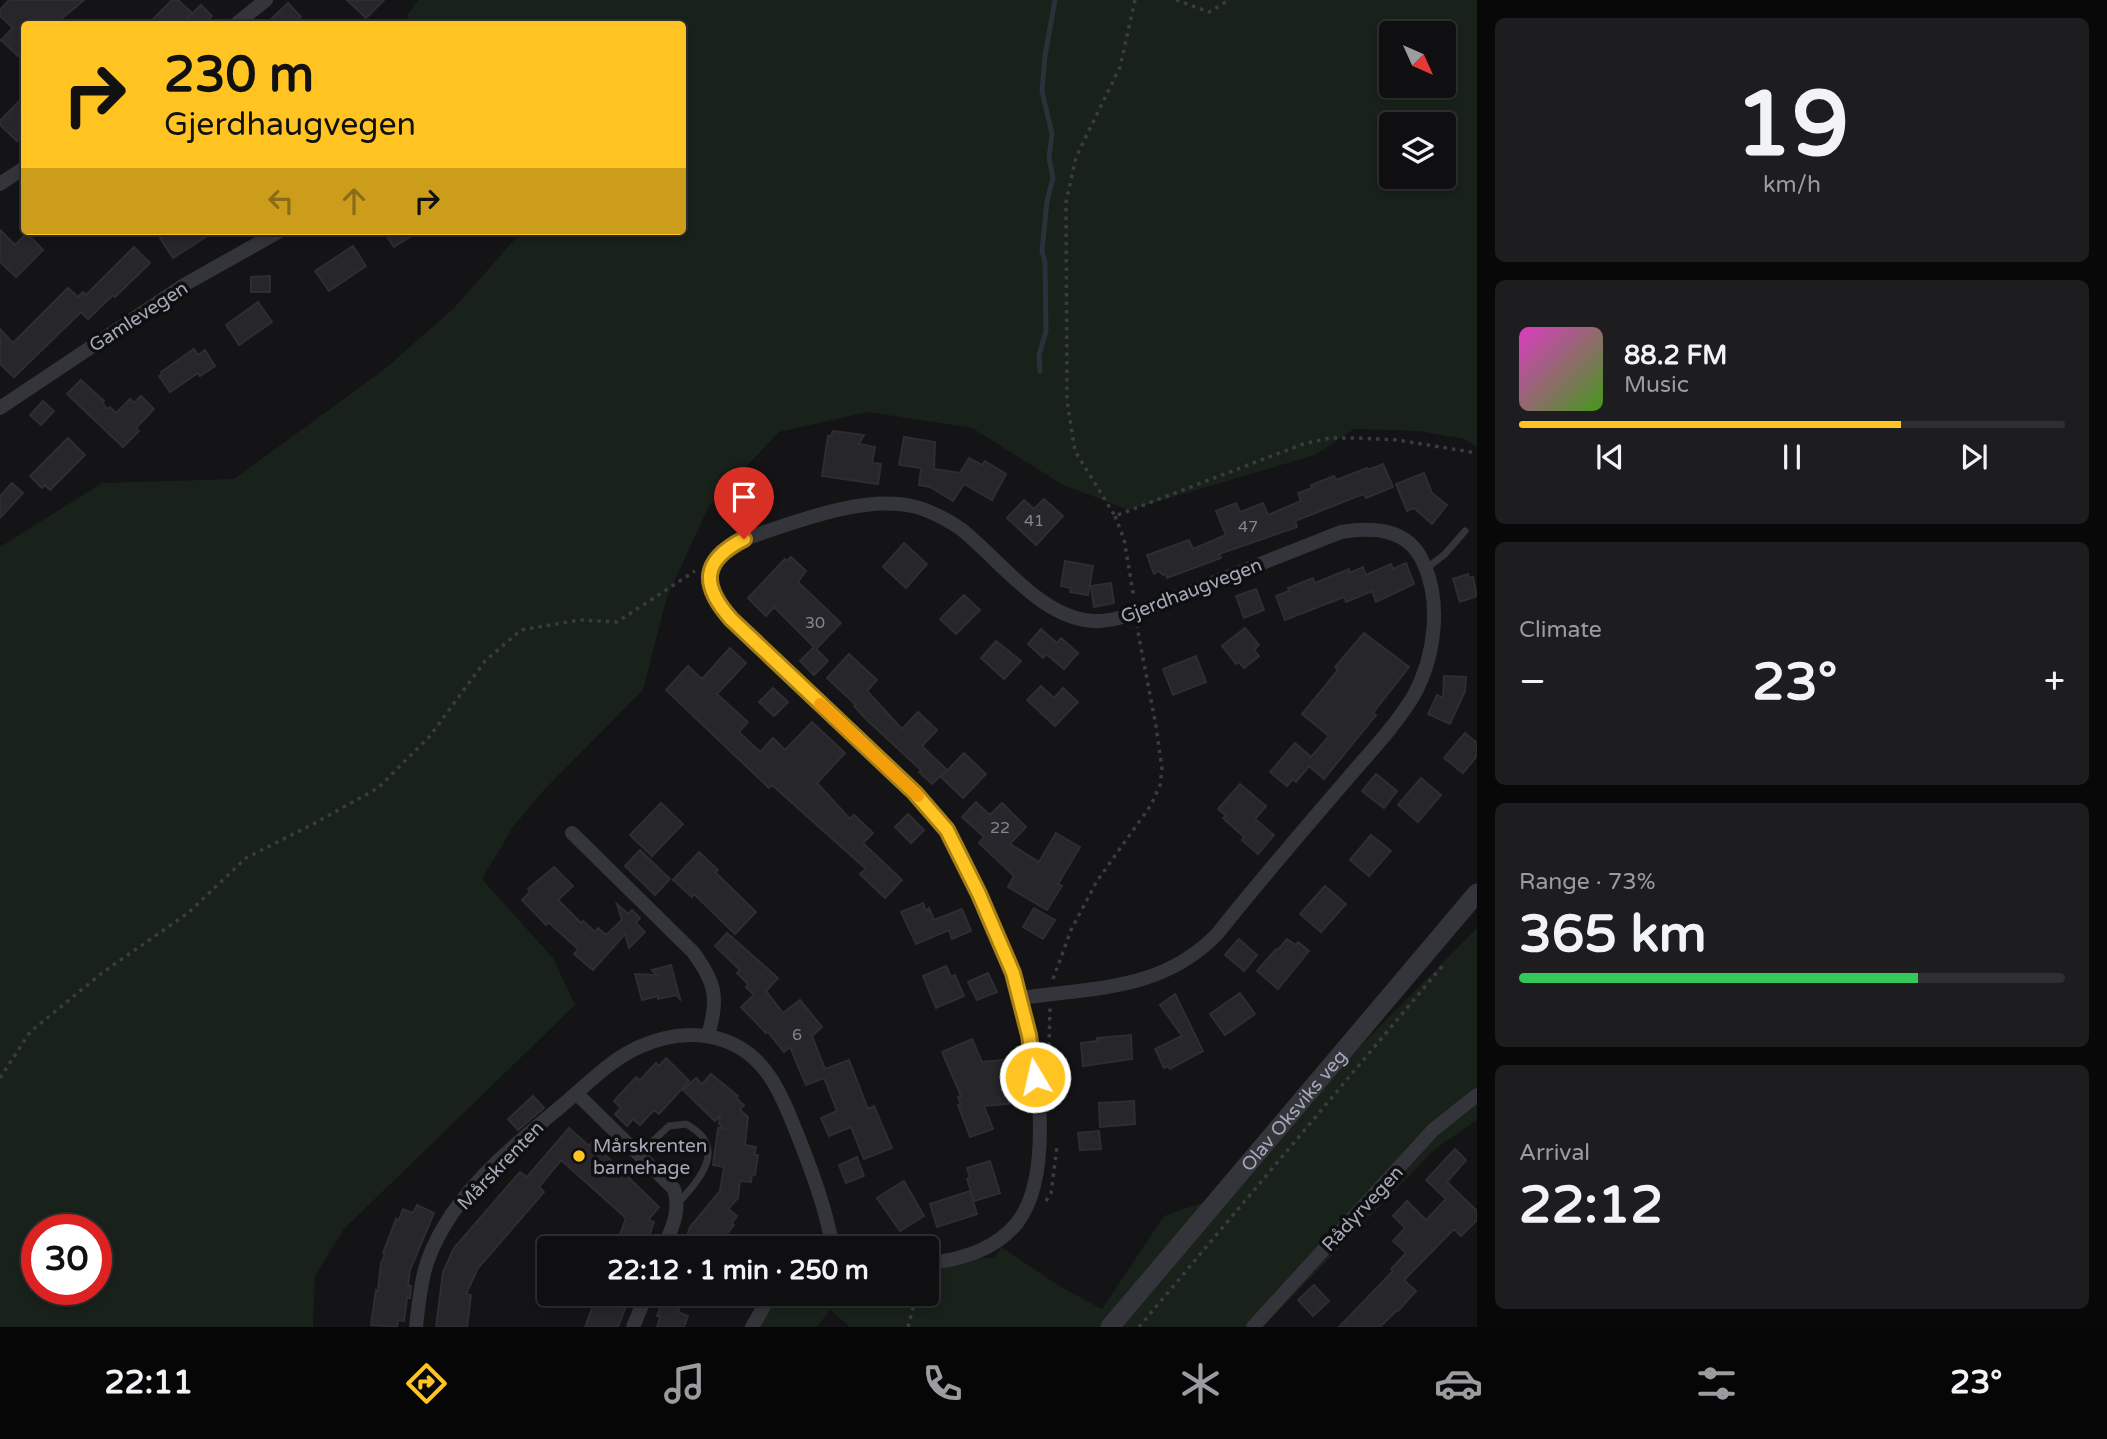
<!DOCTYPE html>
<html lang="en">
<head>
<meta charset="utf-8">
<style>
	:root { --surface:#0f0e10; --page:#1d1c1e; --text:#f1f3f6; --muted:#9b9c9f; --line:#2f2e30; --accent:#ffc422 }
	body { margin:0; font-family:"Varela Round",sans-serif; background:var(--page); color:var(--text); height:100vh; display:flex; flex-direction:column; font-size:26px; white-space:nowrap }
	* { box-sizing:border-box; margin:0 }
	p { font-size:23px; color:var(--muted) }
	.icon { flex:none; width:38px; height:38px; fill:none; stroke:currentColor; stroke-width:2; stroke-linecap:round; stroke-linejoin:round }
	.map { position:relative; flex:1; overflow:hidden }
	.drawer { display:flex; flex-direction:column; gap:18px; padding:18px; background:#080809; width:630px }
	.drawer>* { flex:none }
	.guide { position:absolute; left:21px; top:21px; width:665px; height:214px; border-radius:7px; box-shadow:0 4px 10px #0003,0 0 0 2px var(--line); background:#ffc422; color:#111; overflow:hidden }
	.needle { width:46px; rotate:135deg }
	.buttons { position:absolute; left:1379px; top:21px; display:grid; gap:14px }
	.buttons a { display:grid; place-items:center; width:77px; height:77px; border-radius:7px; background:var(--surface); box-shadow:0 4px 10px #0003,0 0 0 2px var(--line); font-size:35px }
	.speed { position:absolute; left:21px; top:1214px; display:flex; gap:14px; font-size:35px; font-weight:700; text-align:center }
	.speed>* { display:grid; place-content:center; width:91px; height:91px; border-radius:50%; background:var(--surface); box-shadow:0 4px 10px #0003,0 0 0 2px var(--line); line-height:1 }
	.speed .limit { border:10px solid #d22; background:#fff; color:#111 }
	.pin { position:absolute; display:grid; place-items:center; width:60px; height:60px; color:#fff; margin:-72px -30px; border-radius:50% 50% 50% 0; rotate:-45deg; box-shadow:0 0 7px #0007 }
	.pin .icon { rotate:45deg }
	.me { position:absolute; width:77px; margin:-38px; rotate:351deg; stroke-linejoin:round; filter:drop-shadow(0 0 5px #0008) }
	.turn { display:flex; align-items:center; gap:24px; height:147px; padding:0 28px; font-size:32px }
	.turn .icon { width:91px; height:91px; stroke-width:2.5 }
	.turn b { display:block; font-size:49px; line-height:60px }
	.lanes { display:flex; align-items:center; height:66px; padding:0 28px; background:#0003; justify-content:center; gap:35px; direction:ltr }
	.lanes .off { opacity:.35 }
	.big { font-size:52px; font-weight:800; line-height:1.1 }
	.drawer .card { flex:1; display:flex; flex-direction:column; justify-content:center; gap:10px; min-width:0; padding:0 24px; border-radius:10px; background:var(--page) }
	.drawer .dial { align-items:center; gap:0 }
	.dial b { font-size:91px; line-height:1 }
	.song { display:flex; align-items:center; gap:21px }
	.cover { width:84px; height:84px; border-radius:10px; background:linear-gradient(135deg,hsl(310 70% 55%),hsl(100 70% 35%)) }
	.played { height:7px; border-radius:4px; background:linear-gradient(90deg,var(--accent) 70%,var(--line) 70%) }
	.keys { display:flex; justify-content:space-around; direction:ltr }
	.heat { display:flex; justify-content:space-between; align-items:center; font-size:38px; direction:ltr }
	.charge { height:10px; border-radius:5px; background:linear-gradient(90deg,#34c759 73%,var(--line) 0) }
	.trip { position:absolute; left:537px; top:1236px; width:402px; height:70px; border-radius:7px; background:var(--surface); box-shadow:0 4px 10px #0003,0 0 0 2px var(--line); font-weight:800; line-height:70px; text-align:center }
	.dock { display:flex; height:112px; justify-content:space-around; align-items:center; background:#060606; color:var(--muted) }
	.dock .icon { width:49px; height:49px }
	.dock .current { color:var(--accent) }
	.dock b { font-size:32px; color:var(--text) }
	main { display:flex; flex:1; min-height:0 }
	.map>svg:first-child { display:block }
	.green { fill:#19211b; fill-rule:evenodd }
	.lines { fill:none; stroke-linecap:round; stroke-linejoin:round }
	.stream { stroke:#29313a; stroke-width:5 }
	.building { fill:#27262a; stroke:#2e2d32; stroke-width:2 }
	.path { stroke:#3a3c42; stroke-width:3.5; stroke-dasharray:3.5 5; stroke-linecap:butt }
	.service { stroke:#34353b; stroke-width:7 }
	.minor { stroke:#34353b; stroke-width:14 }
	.tertiary { stroke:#34353b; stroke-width:19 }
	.route-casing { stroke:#a67f16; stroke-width:18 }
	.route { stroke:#ffc422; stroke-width:12 }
	.slow { stroke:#f59e0b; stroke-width:12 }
	.poi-dot { fill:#ffc422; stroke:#0f0f11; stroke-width:2.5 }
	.labels { text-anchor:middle; stroke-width:7; stroke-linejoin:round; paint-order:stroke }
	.number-label { font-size:16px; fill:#848793 }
	.street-label { font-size:19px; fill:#a4a8b7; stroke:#0f0f11 }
	.poi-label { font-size:19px; fill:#a4a8b7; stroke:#0f0f11; text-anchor:start }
</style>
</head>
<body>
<main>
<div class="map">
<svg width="1477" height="1327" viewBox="0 0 1477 1327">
	<rect width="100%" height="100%" fill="#141316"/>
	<path class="green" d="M418 0H1477V447L1464 439 1419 431 1354 429 1315 455 1129 510 1063 485 972 428 868 412 779 432 709 506 667 597 643 690 544 790 513 827 482 879 553 958 575 1005 344 1229 315 1276 313 1327H0V547L102 483 234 479 386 368 455 307 522 231H682V24H416L408 18V14ZM1391 33H1444V86H1391ZM1444 124V177H1391V124ZM37 1230H96V1290H37Z
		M1477 928V1120L1435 1149 1263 1327H850L830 1310 817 1327H751L767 1293H928V1264L995 1257 1001 1247 1061 1287 1102 1309 1164 1216 1207 1201Z"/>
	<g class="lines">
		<path class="stream" d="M1040 371 1039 355 1046 331 1045 262 1042 251 1047 201 1053 178 1049 158 1052 134 1042 91 1045 56 1055 0"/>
	</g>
	<path class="building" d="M9 0H84L55 24H24V49L18 56 1 40 13 28 0 16V10Z
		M172 0H178L192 13 181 24H148Z
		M347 0H384L366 18Z
		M288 3 301 17 293 24H266Z
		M201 5 212 16 204 24H195L188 18Z
		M24 96V134L17 141 0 125V121Z
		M0 230 15 245 27 233 43 250 16 277 0 262Z
		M171 231H215L173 258 160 238Z
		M383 231H419L394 247Z
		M353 246 366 266 329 291 315 271Z
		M134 247 150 263 115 297 113 295 88 319 81 312 14 377 0 364V329L13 343 68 288 78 297 83 292 86 295Z
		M270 276V292H251V277Z
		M258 302 272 322 239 345 226 325Z
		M194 349 198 355 205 350 215 366 200 376 198 373 170 392 159 376 162 374 161 372Z
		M81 380 104 401 102 402 107 409 110 407 116 413 130 399 134 403 141 396 154 409 136 428 139 431 123 447 67 394Z
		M43 401 54 411 41 425 30 415Z
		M833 431 864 435 859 444 875 447 872 463 881 464 878 484 822 476 828 436H831Z
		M904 437 935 442 934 469 960 473 969 458 982 465 985 461 1006 474 992 500 964 484 953 501 930 487 919 485 921 468 899 465Z
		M68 438 85 455 50 490 45 485 42 488 30 476Z
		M1383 464 1393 487 1366 498 1364 494 1353 498 1295 521 1297 527 1219 554 1221 558 1167 578 1166 574 1163 575 1159 571 1154 574 1147 555 1189 540 1193 549 1226 535 1216 511 1236 503 1240 512 1263 503 1268 515 1301 501 1298 493 1312 488 1311 485 1334 476 1336 480 1367 468 1368 470Z
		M1424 473 1432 493 1447 505 1432 524 1414 508 1407 511 1396 484Z
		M12 483 23 493 0 518V496Z
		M1044 499 1063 516 1036 545 1007 518 1024 500 1034 509Z
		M904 543 927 564 906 588 883 567Z
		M791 557 806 571 798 582 841 623 816 649 828 661 814 675 800 661 814 647 774 607 766 616 748 598 785 559 787 561Z
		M1065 561 1093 566 1088 595 1070 592 1071 588 1061 586Z
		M1406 563 1414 584 1376 602 1372 591 1346 602 1344 597 1285 620 1276 596 1289 591 1288 588 1313 578 1315 583 1349 569 1350 573 1363 567 1366 575 1391 564 1393 569Z
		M1468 574 1469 578 1473 577 1477 596 1460 602 1453 579Z
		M1111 583 1114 603 1094 607 1091 586Z
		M1256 589 1264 610 1244 618 1236 596Z
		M964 595 980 610 956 634 940 619Z
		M1245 628 1259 645 1254 650 1259 656 1244 668 1239 662 1236 664 1222 646Z
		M1041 629 1057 643 1061 638 1078 653 1064 669 1046 654 1043 658 1028 644Z
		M1364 633 1409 667 1373 713 1376 715 1324 779 1309 766 1296 782 1293 779 1287 786 1270 772 1295 743 1311 757 1329 736 1302 714 1338 670 1335 667Z
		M996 641 1021 661 1004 679 981 658Z
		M730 648 746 663 717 694 748 722 739 732 760 752 773 738 785 750 812 722 845 753 817 783 850 819 854 815 873 833 863 843 902 880 885 898 860 874 866 869 772 785 769 788 666 690 688 666 702 679Z
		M849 654 877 680 867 691 902 729 918 712 937 730 922 746 947 770 932 784 919 772 921 770 867 720 854 706 856 705 827 678Z
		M1196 656 1206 682 1173 695 1163 669Z
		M1444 676 1466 677 1465 691 1450 724 1428 714 1437 695 1443 698Z
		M1041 686 1054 698 1063 688 1078 702 1055 726 1027 700Z
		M773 688 788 702 774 716 759 702Z
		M1465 733 1477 743V756L1463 773 1444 758Z
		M964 753 986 774 963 798 941 777Z
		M1376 774 1397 791 1384 808 1362 791Z
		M1421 778 1441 795 1418 822 1398 805Z
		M1240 784 1266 806 1255 819 1274 835 1258 854 1242 840 1244 837 1223 818 1226 816 1218 809Z
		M976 802 990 815 1002 803 1026 827 1010 844 1039 862 1056 833 1080 847 1058 884 1062 886 1047 910 1008 887 1014 876 979 843 984 837 962 817Z
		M661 803 683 824 652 856 630 835Z
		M908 814 924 830 911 843 895 827Z
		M1371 835 1391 851 1369 876 1350 860Z
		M640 850 670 879 655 895 625 866Z
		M699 852 718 870 715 872 756 912 735 934 694 894 692 897 673 880Z
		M554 867 573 886 558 900 581 923 583 921 595 932 598 928 606 935 622 920 617 904 628 914 632 910 640 918 636 923 645 932 629 948 625 934 593 970 574 954 578 949 548 922 546 925 522 900 530 892 528 889Z
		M1325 886 1346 904 1321 932 1300 914Z
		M923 903 926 911 929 908 934 920 962 909 971 931 952 939 949 930 916 944 901 912Z
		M1034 908 1055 920 1043 939 1023 927Z
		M727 933 778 978 766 991 783 1013 800 1000 822 1027 812 1036 825 1069 849 1060 868 1109 874 1106 892 1148 864 1159 851 1127 829 1136 821 1118 837 1111 824 1078 806 1085 790 1047 784 1052 768 1032 766 1033 741 1007 754 995 746 987 748 984 737 973 740 970 715 946Z
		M1239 939 1257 955 1244 971 1225 955Z
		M1287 939 1296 945 1298 942 1309 951 1278 989 1257 971 1276 949 1278 950Z
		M671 965 680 999 676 995 658 999V996L642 1000 635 974 657 975 652 970Z
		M946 966 951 977 955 975 964 996 936 1008 923 976Z
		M988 973 997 992 977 1000 968 982Z
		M1240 993 1255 1014 1225 1035 1210 1014Z
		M1175 994 1203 1051 1170 1069 1168 1066 1164 1068 1155 1049 1182 1036 1160 1005Z
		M1131 1035 1132 1059 1083 1066 1081 1043 1097 1041V1038Z
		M972 1039 982 1062 1013 1059 1016 1103 984 1106 993 1129 970 1137 958 1105 961 1104 958 1097 961 1096 942 1052Z
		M666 1058 689 1081 659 1114 654 1110 640 1125 633 1119 627 1126 615 1114 621 1108 614 1101 636 1077 640 1080 656 1063 659 1066Z
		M711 1074 738 1096 736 1098 744 1105 740 1110 748 1117 745 1145 756 1147 754 1155H758L755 1175 752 1174 751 1182 740 1181 738 1198 728 1209 737 1216 732 1223 734 1225 722 1240 719 1238 714 1243 706 1236 702 1248H683L690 1227 720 1191 724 1167 713 1165 718 1128H723L719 1124 720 1116 715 1121 683 1090 696 1078 702 1084Z
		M533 1096 544 1108 518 1130 508 1119Z
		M1134 1101 1135 1124 1100 1127 1099 1103Z
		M569 1128 589 1146 592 1142 659 1207 648 1220 654 1222 645 1248H615L626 1218 561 1160 539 1187 544 1192 478 1268 466 1294 471 1295 467 1327H436L443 1272 454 1248 520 1172 527 1177Z
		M1099 1131 1101 1149 1080 1150 1078 1133Z
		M1455 1149 1466 1160 1447 1182 1477 1211V1220L1461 1236 1454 1229 1404 1280 1416 1291 1398 1311 1397 1310 1380 1327H1339L1393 1271 1391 1269 1406 1253 1393 1241 1405 1228 1393 1216 1407 1201 1426 1220 1446 1199 1426 1180Z
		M857 1157 864 1176 846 1183 839 1165Z
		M990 1161 1000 1193 974 1201 967 1179 970 1178 967 1168Z
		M904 1181 924 1216 900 1231 877 1198Z
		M970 1191 977 1214 937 1227 930 1204Z
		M417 1205 434 1213 410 1270 408 1285 411 1286 410 1298H407L404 1321 398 1320 397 1327 371 1325 376 1290 378 1291 381 1263 385 1254 383 1253 396 1219 399 1220 403 1209 413 1213Z
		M1314 1285 1329 1301 1313 1316 1298 1300Z
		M598 1293H627L624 1302 627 1303 618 1327H585Z
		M666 1293H685L678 1312 688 1316 684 1327H657L660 1317 657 1316Z"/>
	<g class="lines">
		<path class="path" d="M1135 0 1120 67 1076 157 1066 202 1067 401 1075 451 1115 516 1303 444 1330 438H1359L1397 440 1477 453
			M1176 0 1209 12 1229 0
			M1115 516 1124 539 1134 598
			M1053 979 1071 930 1097 881 1151 805 1160 785 1162 769 1156 726 1137 627
			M1049 1046 1050 1008
			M0 1078 30 1032 102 973 188 913 246 858 315 823 378 788 430 736 485 661 521 630 580 620 617 622 695 571
			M1046 1201 1051 1193 1057 1147
			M908 1327 917 1293
			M1139 1327 1444 964"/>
		<path class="service" d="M1427 568 1445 554 1465 531
			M639 1154 669 1126 686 1124C729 1147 700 1179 678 1203"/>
		<path class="minor" d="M236 24 266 0
			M0 184 24 168
			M0 408 184 285 280 231
			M572 833 693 952C716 983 719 999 708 1035
			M576 1093 674 1189C681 1211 672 1227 664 1248
			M928 1263C961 1260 995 1250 1017 1223 1056 1173 1037 1053 1020 995 1012 968 1000 942 989 916 977 887 965 857 947 830 925 797 891 771 862 744 818 703 774 661 731 619 701 585 702 561 744 539 793 523 861 495 912 506 930 510 946 519 961 529 1000 560 1041 618 1093 621 1108 622 1122 617 1136 613L1341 532C1373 527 1408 528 1423 562 1442 602 1435 656 1414 695 1396 725 1371 751 1348 778 1304 829 1260 880 1218 933 1163 991 1095 987 1021 998
			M416 1327C418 1308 420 1288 425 1269 445 1201 507 1151 559 1108 586 1086 608 1061 639 1047 685 1026 737 1031 768 1074 782 1094 791 1119 800 1141 814 1177 826 1210 833 1248
			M633 1327 647 1293
			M752 1327 766 1303 775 1293
			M1253 1327 1433 1130 1477 1095"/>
		<path class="tertiary" id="s1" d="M1110 1327 1477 893"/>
	</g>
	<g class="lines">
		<defs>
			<path id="route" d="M744 539C701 561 701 585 731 619L915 793 947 830 979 894 1013 973 1029 1035 1035 1077"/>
		</defs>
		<use href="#route" class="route-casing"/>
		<use href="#route" class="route"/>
		<path class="slow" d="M820 704 918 796"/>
	</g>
	<circle class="poi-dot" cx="579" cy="1156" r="7"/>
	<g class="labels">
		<g class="number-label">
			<text x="1034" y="526">41</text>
			<text x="1248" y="532">47</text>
			<text x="815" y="628">30</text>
			<text x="1000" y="833">22</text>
			<text x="797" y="1040">6</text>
		</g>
		<g class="street-label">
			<text transform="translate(138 316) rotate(-33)" y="7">Gamlevegen</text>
			<text transform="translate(1191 590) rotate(-21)" y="7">Gjerdhaugvegen</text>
			<text dy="7" stroke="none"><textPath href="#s1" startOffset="284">Olav Oksviks veg</textPath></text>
			<text transform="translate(500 1165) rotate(-46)" y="7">Mårskrenten</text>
			<text transform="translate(1362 1208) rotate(-47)" y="7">Rådyrvegen</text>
		</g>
		<g class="poi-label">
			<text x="593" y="1152">Mårskrenten<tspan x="593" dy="22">barnehage</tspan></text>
		</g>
	</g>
</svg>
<div class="buttons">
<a><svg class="needle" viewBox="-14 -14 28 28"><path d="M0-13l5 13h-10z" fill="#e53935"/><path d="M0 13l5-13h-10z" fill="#9b9c9f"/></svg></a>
<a><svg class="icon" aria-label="layers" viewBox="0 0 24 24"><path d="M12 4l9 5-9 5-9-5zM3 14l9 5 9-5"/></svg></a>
</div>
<div class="speed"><div class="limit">30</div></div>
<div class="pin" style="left:744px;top:539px;background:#d93025"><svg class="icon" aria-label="arrive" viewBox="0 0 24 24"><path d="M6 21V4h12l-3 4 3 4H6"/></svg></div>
<svg class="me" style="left:1035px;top:1077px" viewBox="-20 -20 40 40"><circle r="17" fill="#ffc422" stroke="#fff" stroke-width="3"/><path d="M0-11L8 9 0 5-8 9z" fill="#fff"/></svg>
<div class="trip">22:12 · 1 min · 250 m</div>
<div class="guide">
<div class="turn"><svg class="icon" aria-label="right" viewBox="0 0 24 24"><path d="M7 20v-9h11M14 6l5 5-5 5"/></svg><div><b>230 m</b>Gjerdhaugvegen</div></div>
<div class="lanes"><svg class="icon off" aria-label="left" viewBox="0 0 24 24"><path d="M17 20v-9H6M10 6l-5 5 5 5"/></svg><svg class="icon off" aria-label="ahead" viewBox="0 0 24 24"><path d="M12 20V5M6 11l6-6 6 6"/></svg><svg class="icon" aria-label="right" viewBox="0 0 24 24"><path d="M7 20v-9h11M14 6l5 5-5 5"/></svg></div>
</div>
</div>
<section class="drawer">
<div class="card dial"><b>19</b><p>km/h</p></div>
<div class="card">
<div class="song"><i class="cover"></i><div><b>88.2 FM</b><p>Music</p></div></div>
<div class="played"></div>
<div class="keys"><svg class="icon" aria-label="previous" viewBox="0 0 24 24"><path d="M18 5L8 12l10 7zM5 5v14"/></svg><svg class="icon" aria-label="pause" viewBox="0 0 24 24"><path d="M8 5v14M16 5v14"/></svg><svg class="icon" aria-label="next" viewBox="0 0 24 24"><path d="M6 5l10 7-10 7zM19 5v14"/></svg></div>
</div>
<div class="card"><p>Climate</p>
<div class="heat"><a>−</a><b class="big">23°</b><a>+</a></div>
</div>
<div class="card"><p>Range · 73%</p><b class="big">365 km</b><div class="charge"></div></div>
<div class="card"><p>Arrival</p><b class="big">22:12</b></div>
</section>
</main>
<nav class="dock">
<b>22:11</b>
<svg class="icon current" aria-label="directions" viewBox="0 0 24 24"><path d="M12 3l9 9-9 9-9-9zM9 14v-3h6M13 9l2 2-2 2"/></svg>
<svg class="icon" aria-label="music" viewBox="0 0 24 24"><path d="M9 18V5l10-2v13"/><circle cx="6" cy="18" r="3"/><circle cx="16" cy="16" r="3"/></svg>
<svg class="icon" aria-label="phone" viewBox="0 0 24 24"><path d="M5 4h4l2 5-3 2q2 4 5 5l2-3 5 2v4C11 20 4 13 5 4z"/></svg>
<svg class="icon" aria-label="climate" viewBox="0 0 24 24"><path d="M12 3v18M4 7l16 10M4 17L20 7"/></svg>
<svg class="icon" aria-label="car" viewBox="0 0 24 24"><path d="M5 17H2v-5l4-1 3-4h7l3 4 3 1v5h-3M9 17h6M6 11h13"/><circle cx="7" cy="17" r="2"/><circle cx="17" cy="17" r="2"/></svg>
<svg class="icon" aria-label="filters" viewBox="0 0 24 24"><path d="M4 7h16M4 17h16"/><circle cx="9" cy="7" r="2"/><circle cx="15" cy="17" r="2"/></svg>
<b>23°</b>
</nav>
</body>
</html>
